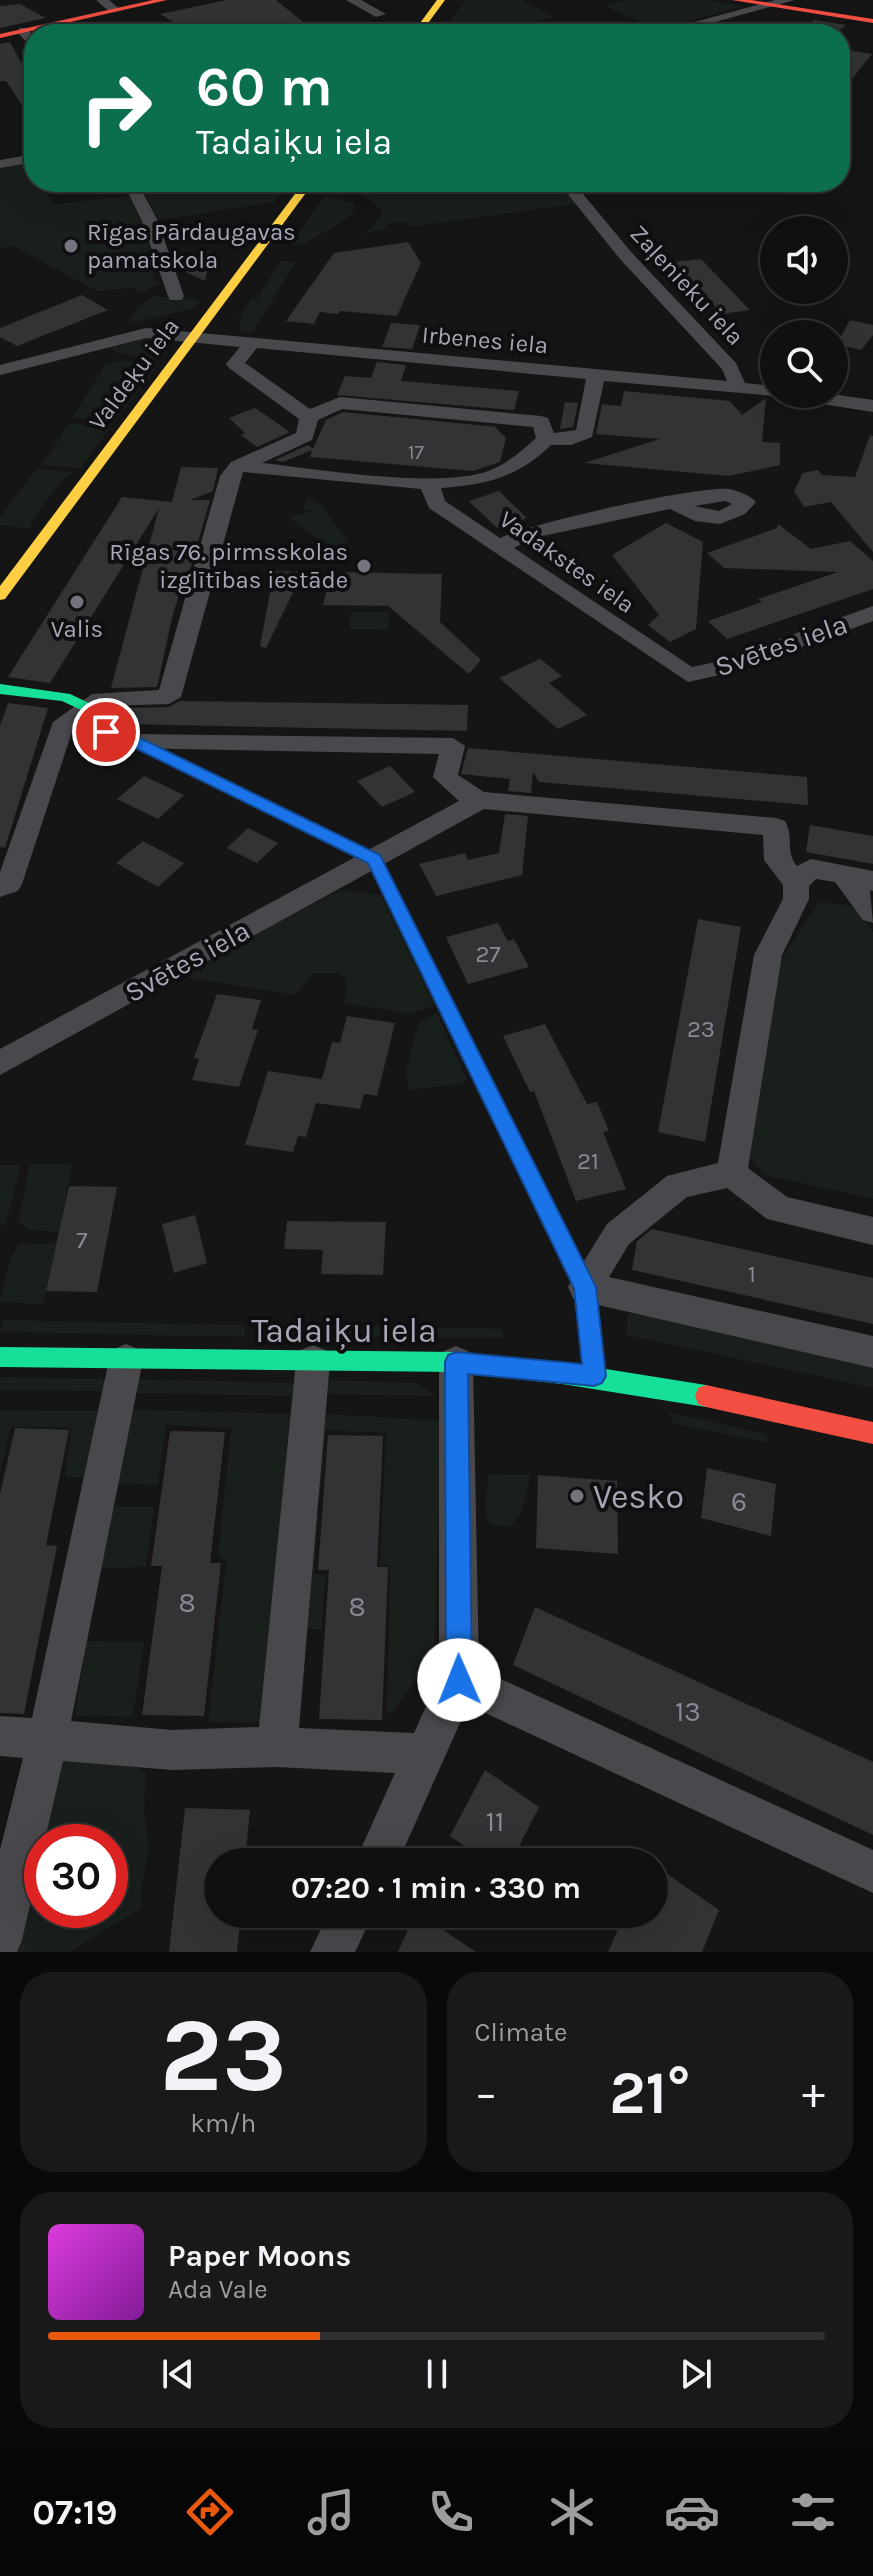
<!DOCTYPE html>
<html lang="en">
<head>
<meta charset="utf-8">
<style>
	:root { --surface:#101010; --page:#191919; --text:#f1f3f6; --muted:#9c9d9f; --line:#303030; --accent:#ea580c }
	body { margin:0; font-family:Karla,sans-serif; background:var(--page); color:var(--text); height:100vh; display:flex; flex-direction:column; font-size:30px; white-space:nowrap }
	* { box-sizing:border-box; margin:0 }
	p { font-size:26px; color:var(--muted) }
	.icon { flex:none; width:44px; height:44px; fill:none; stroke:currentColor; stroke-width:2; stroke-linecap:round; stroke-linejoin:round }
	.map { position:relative; height:1952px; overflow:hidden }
	.panel { display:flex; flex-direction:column; gap:20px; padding:20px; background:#090909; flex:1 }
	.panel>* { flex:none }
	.top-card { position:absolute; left:24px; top:24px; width:826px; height:168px; border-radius:32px; box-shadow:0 8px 32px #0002,0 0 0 2px var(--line); background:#0b6e4f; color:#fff; overflow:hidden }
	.controls { position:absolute; left:760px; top:216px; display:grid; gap:16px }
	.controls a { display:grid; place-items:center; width:88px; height:88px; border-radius:50%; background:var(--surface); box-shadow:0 8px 32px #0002,0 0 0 2px var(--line); font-size:40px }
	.speed { position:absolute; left:24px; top:1824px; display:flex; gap:16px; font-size:40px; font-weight:700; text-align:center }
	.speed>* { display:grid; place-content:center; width:104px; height:104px; border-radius:50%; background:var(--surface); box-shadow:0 8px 32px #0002,0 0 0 2px var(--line); line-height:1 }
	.speed .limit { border:12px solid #d22; background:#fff; color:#111 }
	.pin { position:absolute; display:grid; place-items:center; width:68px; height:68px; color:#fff; margin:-34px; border:4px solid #fff; border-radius:50%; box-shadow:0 2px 8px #0007 }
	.me { position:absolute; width:88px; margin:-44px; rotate:359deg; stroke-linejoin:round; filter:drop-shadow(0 0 6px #0008) }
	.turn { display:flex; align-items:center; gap:28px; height:168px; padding:0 40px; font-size:36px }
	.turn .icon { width:104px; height:104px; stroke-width:2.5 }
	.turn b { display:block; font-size:56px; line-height:68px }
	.big { font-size:60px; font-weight:700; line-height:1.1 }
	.panel .widget { flex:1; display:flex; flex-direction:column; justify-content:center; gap:12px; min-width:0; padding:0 28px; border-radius:32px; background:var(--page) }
	.panel .dial { align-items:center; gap:0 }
	.dial b { font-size:104px; line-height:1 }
	.song { display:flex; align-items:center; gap:24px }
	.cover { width:96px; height:96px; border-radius:12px; background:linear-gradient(135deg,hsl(300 70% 55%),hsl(290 70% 35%)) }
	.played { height:8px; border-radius:4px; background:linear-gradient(90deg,var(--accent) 35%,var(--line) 35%) }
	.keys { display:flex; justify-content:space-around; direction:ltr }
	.heat { display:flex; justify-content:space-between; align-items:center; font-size:44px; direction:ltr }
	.panel .tiles { flex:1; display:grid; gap:20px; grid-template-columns:1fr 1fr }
	.widget:last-child { grid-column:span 2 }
	.trip { position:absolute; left:204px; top:1848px; width:464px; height:80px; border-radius:40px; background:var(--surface); box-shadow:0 8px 32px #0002,0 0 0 2px var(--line); font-weight:700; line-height:80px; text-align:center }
	.menu { display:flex; height:128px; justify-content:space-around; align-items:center; background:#060606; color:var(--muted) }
	.menu .icon { width:56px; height:56px }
	.menu .selected { color:var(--accent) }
	.menu b { font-size:36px; color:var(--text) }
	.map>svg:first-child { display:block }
	.green { fill:#191f1b }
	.building { fill:#323335 }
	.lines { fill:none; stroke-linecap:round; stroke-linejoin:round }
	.street { fill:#49494d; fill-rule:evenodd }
	.fast { fill:#16e098; fill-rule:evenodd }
	.slow { fill:#ffcf43; fill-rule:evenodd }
	.jam { fill:#f24e42; fill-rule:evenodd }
	.route { fill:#1a73e8; stroke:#114b97; stroke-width:2 }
	.poi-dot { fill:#73747d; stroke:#0f0f11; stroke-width:3 }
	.labels { text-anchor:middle; stroke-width:8; stroke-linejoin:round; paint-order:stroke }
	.far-number-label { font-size:20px; fill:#898a95 }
	.far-poi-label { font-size:24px; fill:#a6a7b5; stroke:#0f0f11; text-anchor:start }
	.far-street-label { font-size:24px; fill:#a6a7b5; stroke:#0f0f11 }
	.number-label { font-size:24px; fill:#898a95 }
	.street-label { font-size:28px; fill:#a6a7b5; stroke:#0f0f11 }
	.near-number-label { font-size:28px; fill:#898a95 }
	.near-street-label { font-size:34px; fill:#a6a7b5; stroke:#0f0f11 }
	.near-poi-label { font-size:34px; fill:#a6a7b5; stroke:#0f0f11; text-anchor:start }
</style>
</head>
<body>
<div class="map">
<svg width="873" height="1952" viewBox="0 0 873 1952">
	<rect width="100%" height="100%" fill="#151515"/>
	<path class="green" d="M465 0H521L554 17 487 34H440Z
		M630 0H703L745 6 659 29 604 6Z
		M25 162 34 174V182H39L54 204 132 196 153 259 150 263 156 282 164 281 143 292 133 288 97 291 11 245 0 249V166Z
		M139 182H290L275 202 159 220Z
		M333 182H557L576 204 409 227 405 222H390L384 229 359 235 371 229 383 211 364 195 328 190Z
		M325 195 354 203V211C340 228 322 230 306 244L291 245Z
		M280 261 296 262 253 332 242 331 238 319 252 298 257 299Z
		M153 296 200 300 194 308 129 324 136 310Z
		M142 339 162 341 168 350 160 360 116 353 110 346Z
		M121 360 158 365 114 423 72 418 105 365Z
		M69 423 110 428 81 468 42 465Z
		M36 469 75 472 62 480 31 521V529L0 525V517Z
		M308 497 319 503 349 542 330 547 288 517 312 511 303 510Z
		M351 612H389L388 630 349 629Z
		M341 890 381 895 435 1005 410 1014 345 1003 346 978 336 973H313L295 995 189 978 179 972Z
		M819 902 854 906 873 932V1199L765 1175 745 1154 775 969Z
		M437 1013 467 1080 461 1084 409 1090 406 1072 418 1023Z
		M30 1164H72L59 1232 29 1230 18 1221Z
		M0 1165H21L6 1223 0 1227Z
		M56 1243 43 1304 0 1302 9 1261 19 1244Z
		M637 1313 873 1363V1388L626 1335 628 1314Z
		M2 1320 245 1325V1337L1 1332Z
		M259 1323 502 1329 503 1338 260 1337Z
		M0 1377 103 1379 105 1391 0 1390Z
		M136 1379 299 1383 296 1396 135 1393Z
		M325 1380 418 1383 436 1396 324 1394Z
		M120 1409 290 1414 281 1509 272 1723 208 1722 226 1560 218 1557 231 1428 166 1425 158 1485 110 1484Z
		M0 1410 102 1411 91 1477H65L71 1428 11 1427 0 1474Z
		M668 1412 766 1434 769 1443 674 1424Z
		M314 1413 441 1421 434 1658 391 1713 387 1714 390 1565H380L386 1433 326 1430 320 1495 309 1494Z
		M488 1474 530 1475C526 1495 525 1514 509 1527L490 1524 485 1514Z
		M112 1507H154L146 1567 100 1568Z
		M318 1513 314 1574H325L322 1630 299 1628 305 1515Z
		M86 1641 144 1642 133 1717 75 1716Z
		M61 1757 126 1763 146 1772 144 1812 149 1850 141 1890 142 1908 69 1952H11L35 1897 42 1847V1910H110V1842H43Z"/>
	<path class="building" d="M227 0H276L318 34H194L160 14Z
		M20 4 46 18 0 28V6Z
		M814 20 846 25 835 34H794Z
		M10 42 34 87V123L6 81H0V44Z
		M840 49 872 54 840 94Z
		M408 242 421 263 397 316 340 311 338 314 320 312 314 324 286 321 334 253Z
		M211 251 205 281 184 271 188 255Z
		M701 259 750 310 722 314 673 262Z
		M82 295 108 310 17 346 0 337V328Z
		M850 320 873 325V335L861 350 837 344Z
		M391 323 420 325 412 349 382 347Z
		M377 362 406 365 401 381 519 391 514 410 337 395 345 376 371 378Z
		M624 391 730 401 742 415 766 398 762 442 780 443V465L729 476 584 463 660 439 596 434 602 404 621 406Z
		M565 402 578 403 573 427 560 429Z
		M255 408 267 416 290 432 257 447 241 435 245 433 229 418Z
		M343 412 498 427 494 426 506 438 500 462 473 471 310 457 312 450 283 462 275 460 308 445 313 449 326 420Z
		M870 435 873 436V552L831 502 804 507 794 491 803 473 818 470 822 475 855 477Z
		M181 467 218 468 213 491 190 500H210L184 591H180L172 618 157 687 111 688 159 508 50 683 8 677 122 497 172 502Z
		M499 491 527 518 497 528 469 501Z
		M666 523 703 542 696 629 670 642 648 625 659 615 612 555Z
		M778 524 811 549 850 541 873 561V589L727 639 708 621 762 602 758 599 838 572 724 568 707 553 777 528Z
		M274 571 303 572 266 648 260 646Z
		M331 572 442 574 440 622 481 660 469 674 388 606 323 605Z
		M540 659 562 676 549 683 587 715 558 729 499 678Z
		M180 701 468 705 467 731 125 724 129 708 169 707Z
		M8 703 48 708 5 848 0 847V726Z
		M468 748 807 777 808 805 539 782 533 772 531 793 508 791 510 779 461 774Z
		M390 766 415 792 382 807 357 781Z
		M144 776 184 795 158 819 117 799Z
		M505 814 528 816 522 875 436 896 419 864 465 853 468 860 499 853Z
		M810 825 873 836V864L806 852Z
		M248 828 278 843 257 863 227 848Z
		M143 841 184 863 158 887 116 863Z
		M698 919 741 927 705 1142 658 1132Z
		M498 923 508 941 514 939 529 967 468 984 446 937Z
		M217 994 261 1000 252 1029 258 1030 239 1087 192 1080 199 1059 194 1058Z
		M347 1016 395 1023 377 1096 364 1094 360 1109 316 1103 306 1137 298 1136 293 1152 245 1145 268 1071 322 1079 332 1042 340 1043Z
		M545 1024 587 1104 597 1102 609 1131 603 1132 626 1189 576 1201 534 1091 530 1092 503 1036Z
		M69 1186 117 1187 97 1292 46 1291Z
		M195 1215 207 1263 174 1273 162 1224Z
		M287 1221 386 1222 383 1275 321 1274 323 1250 284 1249Z
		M652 1229 873 1278V1324L632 1270 637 1241Z
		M15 1428 69 1430 46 1545 57 1546 24 1714 0 1713V1494Z
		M170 1431 225 1432 210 1563H221L204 1716 142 1715 162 1566H151Z
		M328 1435 383 1436 377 1567H388L382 1720 319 1719 329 1570H318Z
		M707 1468 776 1484 771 1536 701 1518Z
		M538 1475 617 1481 618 1554 536 1548Z
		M535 1607 873 1762V1835L513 1665Z
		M485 1770 539 1807 511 1862H487L450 1836Z
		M185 1808 250 1810 245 1862H218V1914H241L237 1952H169Z
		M654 1865 719 1910 702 1952H608L625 1914H654Z
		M415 1914H419L476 1952H398Z"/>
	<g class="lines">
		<path class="street" d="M96 0H109L121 10 111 13Z
			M346 0H361L386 14 376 17Z
			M775 0H795L672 34H651Z
			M19 28H27L34 37V50L19 34Z
			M34 154V162L0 168V160Z
			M123 182H137L157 219 184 296 182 300H170L168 296 141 219Z
			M558 182H573L632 253 736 363 745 383 774 386V394H781L774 396 604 381 592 437 571 445H551C518 477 486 485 441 488L445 501 500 538C532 523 696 486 729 489 738 491 750 495 756 502L745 514 720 524 695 521 670 509 533 538 514 548 692 667 716 662 873 606V621L729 673 688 682 429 508 421 489 243 472 181 697 169 704 106 706 72 732 22 884 18 891 0 897V872L53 722 92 694 159 690 220 476 231 462 296 433 299 419 229 368 226 364 240 347 146 338 0 375V365L146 328 727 381 722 369 620 259ZM257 348 586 379 576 430 554 433 548 418 541 416 340 397 310 409 245 363ZM342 409 533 427 536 438C523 450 508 463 491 470 439 490 319 469 262 463L312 440 318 420ZM725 501 732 504 719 511 694 506Z
			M787 394H832L873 400V412L796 400Z
			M136 734 453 738 465 746 458 775 484 792 776 818 785 821C794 836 785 852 797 866L811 859 873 871V891L870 890 873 923 863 920 835 882 816 879 809 886V899L782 955 748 1168 787 1197 873 1217V1245L767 1219 727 1188 687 1197 629 1244 609 1277 873 1336V1368L585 1302 573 1298 568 1287 607 1224 667 1176 718 1163 754 955 783 899V885L764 860 763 835 484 809 0 1075V1049L459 801 433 777 439 754 127 748 124 742Z
			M126 1344 138 1349 143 1360 71 1721 172 1730 259 1727 296 1361 301 1350 313 1345 325 1350 330 1361 299 1728 414 1733 439 1678V1362L444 1351 456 1346 468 1351 473 1362 479 1669 873 1850V1893L468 1705 398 1862H355L395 1773 277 1767 172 1770 63 1761 22 1940 17 1952H0V1850L23 1758 0 1756V1716L32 1718 109 1360 114 1349Z
			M328 1914H373L355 1952H310Z"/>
		<path class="fast" d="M0 684 70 694 91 704 111 728 141 738 380 855 474 1043 472 1048H458L368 863 131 746 101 736 81 710 62 701 0 694Z
			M0 1347 456 1352 562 1362 706 1385 714 1388 717 1396 714 1404 706 1407 562 1384 456 1372 0 1367Z"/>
		<path class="slow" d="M437 0H445L420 34H412Z
			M304 182H314L5 599 0 600V586Z
			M465 1036 472 1038 474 1043 596 1287 605 1376 602 1383 594 1387 586 1383 583 1376 574 1288 456 1043 458 1038Z"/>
		<path class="jam" d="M153 0H167L0 38V34Z
			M732 0H751L873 19V23Z
			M706 1385 873 1422V1444L706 1407 698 1404 695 1396 698 1388Z"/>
	</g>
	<path class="route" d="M106 727 142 739 380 855 596 1287 606 1376 602 1383 594 1386 468 1374 472 1680 468 1689 459 1692 450 1689 446 1680 445 1362 448 1355 456 1352 582 1364 574 1288 368 863 131 746 101 736 99 732Z"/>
	<g class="poi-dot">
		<circle cx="71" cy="246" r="8"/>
		<circle cx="364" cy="566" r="8"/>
		<circle cx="77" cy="602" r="8"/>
		<circle cx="577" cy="1496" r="8"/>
	</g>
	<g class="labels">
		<g class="far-number-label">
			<text x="416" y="459">17</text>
		</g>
		<g class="far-poi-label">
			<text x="87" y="240">Rīgas Pārdaugavas<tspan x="87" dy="28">pamatskola</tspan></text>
			<text x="348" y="560" text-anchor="end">Rīgas 76. pirmsskolas<tspan x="348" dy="28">izglītības iestāde</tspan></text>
			<text x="77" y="637" text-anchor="middle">Valis</text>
		</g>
		<g class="far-street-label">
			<text transform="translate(687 285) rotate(47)" y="8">Zaļenieku iela</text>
			<text transform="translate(485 340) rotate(5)" y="8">Irbenes iela</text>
			<text transform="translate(134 374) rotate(-53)" y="8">Valdeķu iela</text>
			<text transform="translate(567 562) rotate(35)" y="8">Vadakstes iela</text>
		</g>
		<g class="number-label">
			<text x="488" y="962">27</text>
			<text x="701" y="1037">23</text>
			<text x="588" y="1169">21</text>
			<text x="82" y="1248">7</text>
			<text x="752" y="1282">1</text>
		</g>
		<g class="street-label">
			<text transform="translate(781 645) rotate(-19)" y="10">Svētes iela</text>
			<text transform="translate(187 961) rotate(-29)" y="10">Svētes iela</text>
		</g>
		<g class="near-number-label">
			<text x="739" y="1511">6</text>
			<text x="187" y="1612">8</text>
			<text x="357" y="1616">8</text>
			<text x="688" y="1721">13</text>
			<text x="495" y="1831">11</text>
		</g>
		<g class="near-street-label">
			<text x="344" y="1342">Tadaiķu iela</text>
		</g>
		<g class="near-poi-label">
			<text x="593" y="1508">Vesko</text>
		</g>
	</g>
</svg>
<div class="controls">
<a><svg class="icon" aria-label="sound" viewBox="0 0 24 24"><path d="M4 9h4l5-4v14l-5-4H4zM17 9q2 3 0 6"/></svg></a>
<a><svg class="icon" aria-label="search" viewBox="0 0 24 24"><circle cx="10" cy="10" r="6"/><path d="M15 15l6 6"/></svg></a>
</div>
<div class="speed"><div class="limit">30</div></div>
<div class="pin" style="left:106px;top:732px;background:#d93025"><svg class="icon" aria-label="arrive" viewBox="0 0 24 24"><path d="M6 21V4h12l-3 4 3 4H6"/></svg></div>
<svg class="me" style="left:459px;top:1680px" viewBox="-20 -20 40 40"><circle r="19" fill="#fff"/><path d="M0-13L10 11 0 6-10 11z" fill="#1a73e8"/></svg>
<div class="trip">07:20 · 1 min · 330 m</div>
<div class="top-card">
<div class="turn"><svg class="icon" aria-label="right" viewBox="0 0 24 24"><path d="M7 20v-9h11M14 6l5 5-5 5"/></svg><div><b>60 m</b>Tadaiķu iela</div></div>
</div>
</div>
<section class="panel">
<div class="tiles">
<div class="widget dial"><b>23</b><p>km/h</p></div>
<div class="widget"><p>Climate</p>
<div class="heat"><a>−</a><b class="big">21°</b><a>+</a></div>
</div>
<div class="widget">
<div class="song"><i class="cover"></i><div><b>Paper Moons</b><p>Ada Vale</p></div></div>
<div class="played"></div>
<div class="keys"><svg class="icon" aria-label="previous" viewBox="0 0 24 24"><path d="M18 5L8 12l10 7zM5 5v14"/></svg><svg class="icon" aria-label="pause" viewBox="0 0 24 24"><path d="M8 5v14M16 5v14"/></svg><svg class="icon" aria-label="next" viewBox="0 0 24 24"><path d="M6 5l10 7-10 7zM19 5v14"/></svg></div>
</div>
</div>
</section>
<nav class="menu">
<b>07:19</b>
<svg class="icon selected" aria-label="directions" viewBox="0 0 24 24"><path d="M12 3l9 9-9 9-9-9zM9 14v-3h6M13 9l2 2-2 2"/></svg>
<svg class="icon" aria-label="music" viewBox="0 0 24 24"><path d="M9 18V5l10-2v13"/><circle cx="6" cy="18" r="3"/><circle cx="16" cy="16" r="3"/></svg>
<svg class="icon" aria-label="phone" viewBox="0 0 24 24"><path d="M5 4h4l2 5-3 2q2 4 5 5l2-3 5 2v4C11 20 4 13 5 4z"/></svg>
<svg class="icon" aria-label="climate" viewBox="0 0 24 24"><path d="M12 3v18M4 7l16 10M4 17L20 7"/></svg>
<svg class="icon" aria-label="car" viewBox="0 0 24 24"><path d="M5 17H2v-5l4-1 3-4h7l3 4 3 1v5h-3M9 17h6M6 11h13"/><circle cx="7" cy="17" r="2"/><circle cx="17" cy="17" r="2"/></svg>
<svg class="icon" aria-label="filters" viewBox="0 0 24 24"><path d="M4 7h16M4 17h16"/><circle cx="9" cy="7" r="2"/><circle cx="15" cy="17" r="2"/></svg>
</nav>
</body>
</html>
